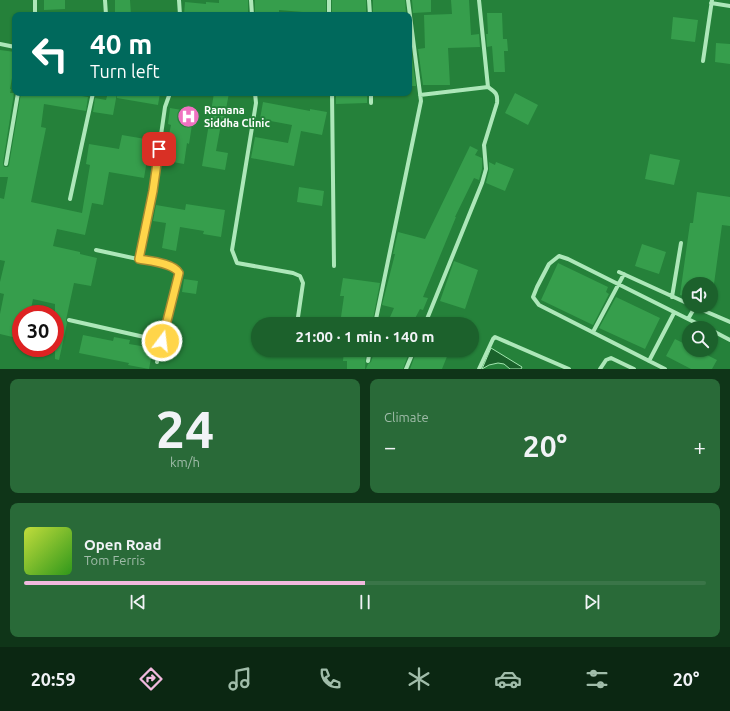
<!DOCTYPE html>
<html lang="en">
<head>
<meta charset="utf-8">
<style>
	:root { --surface:#1c612c; --page:#296a38; --text:#f1f3f6; --muted:#a0bca9; --line:#3a7548; --accent:#f1b9de }
	body { margin:0; font-family:Ubuntu,sans-serif; background:var(--page); color:var(--text); height:100vh; display:flex; flex-direction:column; font-size:15px; white-space:nowrap }
	* { box-sizing:border-box; margin:0 }
	p { font-size:13px; color:var(--muted) }
	.icon { flex:none; width:22px; height:22px; fill:none; stroke:currentColor; stroke-width:2; stroke-linecap:round; stroke-linejoin:round }
	.map { position:relative; height:369px; overflow:hidden }
	.drawer { display:flex; flex-direction:column; gap:10px; padding:10px; background:#0f3518; flex:1 }
	.drawer>* { flex:none }
	.hud { position:absolute; left:12px; top:12px; width:400px; height:84px; border-radius:8px; box-shadow:0 1px 3px #0004; background:#00695c; color:#fff; overflow:hidden }
	.fabs { position:absolute; left:682px; top:277px; display:grid; gap:8px }
	.fabs a { display:grid; place-items:center; width:36px; height:36px; border-radius:50%; background:var(--surface); box-shadow:0 1px 3px #0004; font-size:20px }
	.speed { position:absolute; left:12px; top:305px; display:flex; gap:8px; font-size:20px; font-weight:700; text-align:center }
	.speed>* { display:grid; place-content:center; width:52px; height:52px; border-radius:50%; background:var(--surface); box-shadow:0 1px 3px #0004; line-height:1 }
	.speed .limit { border:6px solid #d22; background:#fff; color:#111 }
	.pin { position:absolute; display:grid; place-items:center; width:34px; height:34px; color:#fff; margin:-17px; border-radius:8px; box-shadow:0 2px 6px #0006 }
	.me { position:absolute; width:44px; margin:-22px; rotate:15deg; stroke-linejoin:round; filter:drop-shadow(0 0 3px #0008) }
	.turn { display:flex; align-items:center; gap:14px; height:84px; padding:0 12px; font-size:18px }
	.turn .icon { width:52px; height:52px; stroke-width:2.5 }
	.turn b { display:block; font-size:28px; line-height:34px }
	.big { font-size:30px; font-weight:600; line-height:1.1 }
	.drawer .card { flex:1; display:flex; flex-direction:column; justify-content:center; gap:6px; min-width:0; padding:0 14px; border-radius:8px; background:var(--page) }
	.drawer .dial { align-items:center; gap:0 }
	.dial b { font-size:52px; line-height:1 }
	.song { display:flex; align-items:center; gap:12px }
	.cover { width:48px; height:48px; border-radius:6px; background:linear-gradient(135deg,hsl(70 70% 55%),hsl(110 70% 35%)) }
	.played { height:4px; border-radius:2px; background:linear-gradient(90deg,var(--accent) 50%,var(--line) 50%) }
	.keys { display:flex; justify-content:space-around; direction:ltr }
	.heat { display:flex; justify-content:space-between; align-items:center; font-size:22px; direction:ltr }
	.drawer .tiles { flex:1; display:grid; gap:10px; grid-template-columns:1fr 1fr }
	.card:last-child { grid-column:span 2 }
	.trip { position:absolute; left:251px; top:317px; width:228px; height:40px; border-radius:20px; background:var(--surface); box-shadow:0 1px 3px #0004; font-weight:600; line-height:40px; text-align:center }
	.tabs { display:flex; height:64px; justify-content:space-around; align-items:center; background:#0b2712; color:var(--muted) }
	.tabs .icon { width:28px; height:28px }
	.tabs .active { color:var(--accent) }
	.tabs b { font-size:18px; color:var(--text) }
	.map>svg:first-child { display:block }
	.water { fill:#1a622b; stroke:#a2e7af }
	.building { fill:#369e4c }
	.lines { fill:none; stroke-linecap:round; stroke-linejoin:round }
	.street { stroke:#ade7b9; stroke-width:4 }
	.route-casing { stroke:#a68a30; stroke-width:10 }
	.route { stroke:#ffd54a; stroke-width:7 }
	.labels { text-anchor:middle; stroke-width:4; stroke-linejoin:round; paint-order:stroke }
	.poi-label { font-size:11px; font-weight:bold; fill:#fff; stroke:#25813a; text-anchor:start }
</style>
</head>
<body>
<div class="map">
<svg width="730" height="369" viewBox="0 0 730 369">
	<rect width="100%" height="100%" fill="#25813a"/>
	<path class="water" d="M491 348 522 367 521 369H510L504 364 498 363 489 365 482 369Z"/>
	<path class="building" d="M44 0H65V9L44 10Z
		M115 0H130L131 15H115Z
		M219 0H248V15L214 13V15H184L185 2 206 4V2L219 3Z
		M255 0H326V14L279 10V15H255Z
		M332 0H366V15H332Z
		M373 0H405L406 13H405V15H373Z
		M412 0H431V12L413 13Z
		M451 0H469L471 35 479 34 480 47 448 48 450 85H423L418 49 425 48 424 15 452 14Z
		M487 13H502L503 39H507L508 51H504L505 72H494L492 46 487 47 486 34H488Z
		M673 17 698 20 695 42 671 39Z
		M716 43 730 44V64L715 62Z
		M409 49H411L416 86H409Z
		M0 50 15 52V62L10 89H11L10 93H14L3 163 4 167H8L9 165 21 93H63L88 97 86 111 44 104 41 127 46 128 31 202 82 213 90 165 86 164 89 144 119 149 122 135 151 140V143L156 144 154 159 148 158 147 160 144 178 109 172 103 205 92 203 85 235 57 229 53 246 80 252V254L97 258 91 286 74 283 66 320 67 323 59 360 55 359V304L33 299 30 314H21V339L0 334V314L4 294 0 293V282L5 261 0 260V198L4 199 8 177H0Z
		M108 93H160L158 105 117 98V93L113 115 93 112 95 98 106 100Z
		M214 93H229L223 125 221 124 216 151 228 153 225 170 202 166Z
		M336 93H367V103L336 104Z
		M515 93 538 105 528 125 505 113Z
		M263 102 310 111V109L327 112 322 135 301 131 294 166 251 158 255 137 288 143 292 125 260 119Z
		M170 108 194 112 189 144 187 143 184 164 161 160 163 145H167L171 125 168 124Z
		M470 146 478 150 475 155 482 158V169L479 180 474 178 455 217H456L423 297 428 298 423 310 420 309 412 324H387L394 308 382 305 395 254H393L398 232 425 239Z
		M650 154 680 160 674 185 645 179Z
		M489 162 495 165 496 162 514 169 505 191 486 183 489 170Z
		M299 187 324 191 322 206 297 202Z
		M697 192 730 197V226L722 225 714 284H689V297L680 295 690 223H693Z
		M186 204 225 210 221 237 203 234 204 231 180 227 176 251 162 248 166 223 153 221 156 205 185 210Z
		M642 244 666 252 659 274 635 266Z
		M454 261 478 270 465 309 440 301Z
		M558 263 608 287 606 292 609 294 593 325 541 300Z
		M343 278 380 283 372 324H346L347 318 341 317 344 296H340Z
		M184 279 198 281 196 294 182 292Z
		M616 297 660 318 645 349 599 328Z
		M83 335 113 341 114 337 130 340 129 344 153 348 149 369 128 365 129 363 79 353Z
		M675 339 689 346V350H697L717 360 712 369H691L666 356Z
		M344 350H366L365 369H347V361H343Z
		M375 350H410L403 369H366L368 364 371 362Z
		M417 350H437L448 354 442 369H410Z"/>
	<g class="lines">
		<path class="street" d="M35 0V15
			M105 0 106 15
			M179 0 180 15
			M251 0 252 15
			M329 0V15
			M369 0 370 15
			M711 3 730 6
			M0 44 15 47
			M703 61 712 0
			M255 93 256 103 232 250 237 263 293 273 300 276 303 283 297 324
			M332 93 334 266
			M371 93V103
			M420 95 488 87
			M6 164 18 93
			M70 199 93 93
			M96 250 170 266C177 270 179 271 178 279L157 362
			M139 259 153 191 165 107 170 93
			M619 272 689 304
			M672 297 681 243
			M693 306 730 322
			M688 319 695 307
			M69 320 162 341
			M375 324 421 101 408 0
			M425 324 482 183 486 169 484 145 497 103C498 93 495 92 488 87L479 0
			M711 330 730 340
			M593 332 624 274
			M368 361 370 350
			M649 361 674 313
			M406 369 414 350
			M479 369 493 339 495 337 569 369
			M600 369 606 360 611 358 634 369
			M665 369 539 305 533 297 537 287 549 264 559 256 568 259 706 328"/>
	</g>
	<g class="lines">
		<defs>
			<path id="route" d="M159 149 153 191 139 259C150 261 174 263 179 273L162 341"/>
		</defs>
		<use href="#route" class="route-casing"/>
		<use href="#route" class="route"/>
	</g>
	<defs>
		<symbol id="hospital-disc" viewBox="-11 -11 22 22"><circle r="9.5" fill="#f072c1" stroke="#25813a"/><path d="M-5-5h3v3.5h4V-5h3V5h-3V1.5h-4V5h-3Z" fill="#fff"/></symbol>
	</defs>
	<g fill-rule="evenodd">
		<use href="#hospital-disc" x="176" y="104" width="25" height="25"/>
	</g>
	<g class="labels">
		<g class="poi-label">
			<text x="204" y="114">Ramana<tspan x="204" dy="13">Siddha Clinic</tspan></text>
		</g>
	</g>
</svg>
<div class="fabs">
<a><svg class="icon" aria-label="sound" viewBox="0 0 24 24"><path d="M4 9h4l5-4v14l-5-4H4zM17 9q2 3 0 6"/></svg></a>
<a><svg class="icon" aria-label="search" viewBox="0 0 24 24"><circle cx="10" cy="10" r="6"/><path d="M15 15l6 6"/></svg></a>
</div>
<div class="speed"><div class="limit">30</div></div>
<div class="pin" style="left:159px;top:149px;background:#d93025"><svg class="icon" aria-label="arrive" viewBox="0 0 24 24"><path d="M6 21V4h12l-3 4 3 4H6"/></svg></div>
<svg class="me" style="left:162px;top:341px" viewBox="-20 -20 40 40"><circle r="17" fill="#ffd54a" stroke="#fff" stroke-width="3"/><path d="M0-11L8 9 0 5-8 9z" fill="#fff"/></svg>
<div class="trip">21:00 · 1 min · 140 m</div>
<div class="hud">
<div class="turn"><svg class="icon" aria-label="left" viewBox="0 0 24 24"><path d="M17 20v-9H6M10 6l-5 5 5 5"/></svg><div><b>40 m</b>Turn left</div></div>
</div>
</div>
<section class="drawer">
<div class="tiles">
<div class="card dial"><b>24</b><p>km/h</p></div>
<div class="card"><p>Climate</p>
<div class="heat"><a>−</a><b class="big">20°</b><a>+</a></div>
</div>
<div class="card">
<div class="song"><i class="cover"></i><div><b>Open Road</b><p>Tom Ferris</p></div></div>
<div class="played"></div>
<div class="keys"><svg class="icon" aria-label="previous" viewBox="0 0 24 24"><path d="M18 5L8 12l10 7zM5 5v14"/></svg><svg class="icon" aria-label="pause" viewBox="0 0 24 24"><path d="M8 5v14M16 5v14"/></svg><svg class="icon" aria-label="next" viewBox="0 0 24 24"><path d="M6 5l10 7-10 7zM19 5v14"/></svg></div>
</div>
</div>
</section>
<nav class="tabs">
<b>20:59</b>
<svg class="icon active" aria-label="directions" viewBox="0 0 24 24"><path d="M12 3l9 9-9 9-9-9zM9 14v-3h6M13 9l2 2-2 2"/></svg>
<svg class="icon" aria-label="music" viewBox="0 0 24 24"><path d="M9 18V5l10-2v13"/><circle cx="6" cy="18" r="3"/><circle cx="16" cy="16" r="3"/></svg>
<svg class="icon" aria-label="phone" viewBox="0 0 24 24"><path d="M5 4h4l2 5-3 2q2 4 5 5l2-3 5 2v4C11 20 4 13 5 4z"/></svg>
<svg class="icon" aria-label="climate" viewBox="0 0 24 24"><path d="M12 3v18M4 7l16 10M4 17L20 7"/></svg>
<svg class="icon" aria-label="car" viewBox="0 0 24 24"><path d="M5 17H2v-5l4-1 3-4h7l3 4 3 1v5h-3M9 17h6M6 11h13"/><circle cx="7" cy="17" r="2"/><circle cx="17" cy="17" r="2"/></svg>
<svg class="icon" aria-label="filters" viewBox="0 0 24 24"><path d="M4 7h16M4 17h16"/><circle cx="9" cy="7" r="2"/><circle cx="15" cy="17" r="2"/></svg>
<b>20°</b>
</nav>
</body>
</html>
